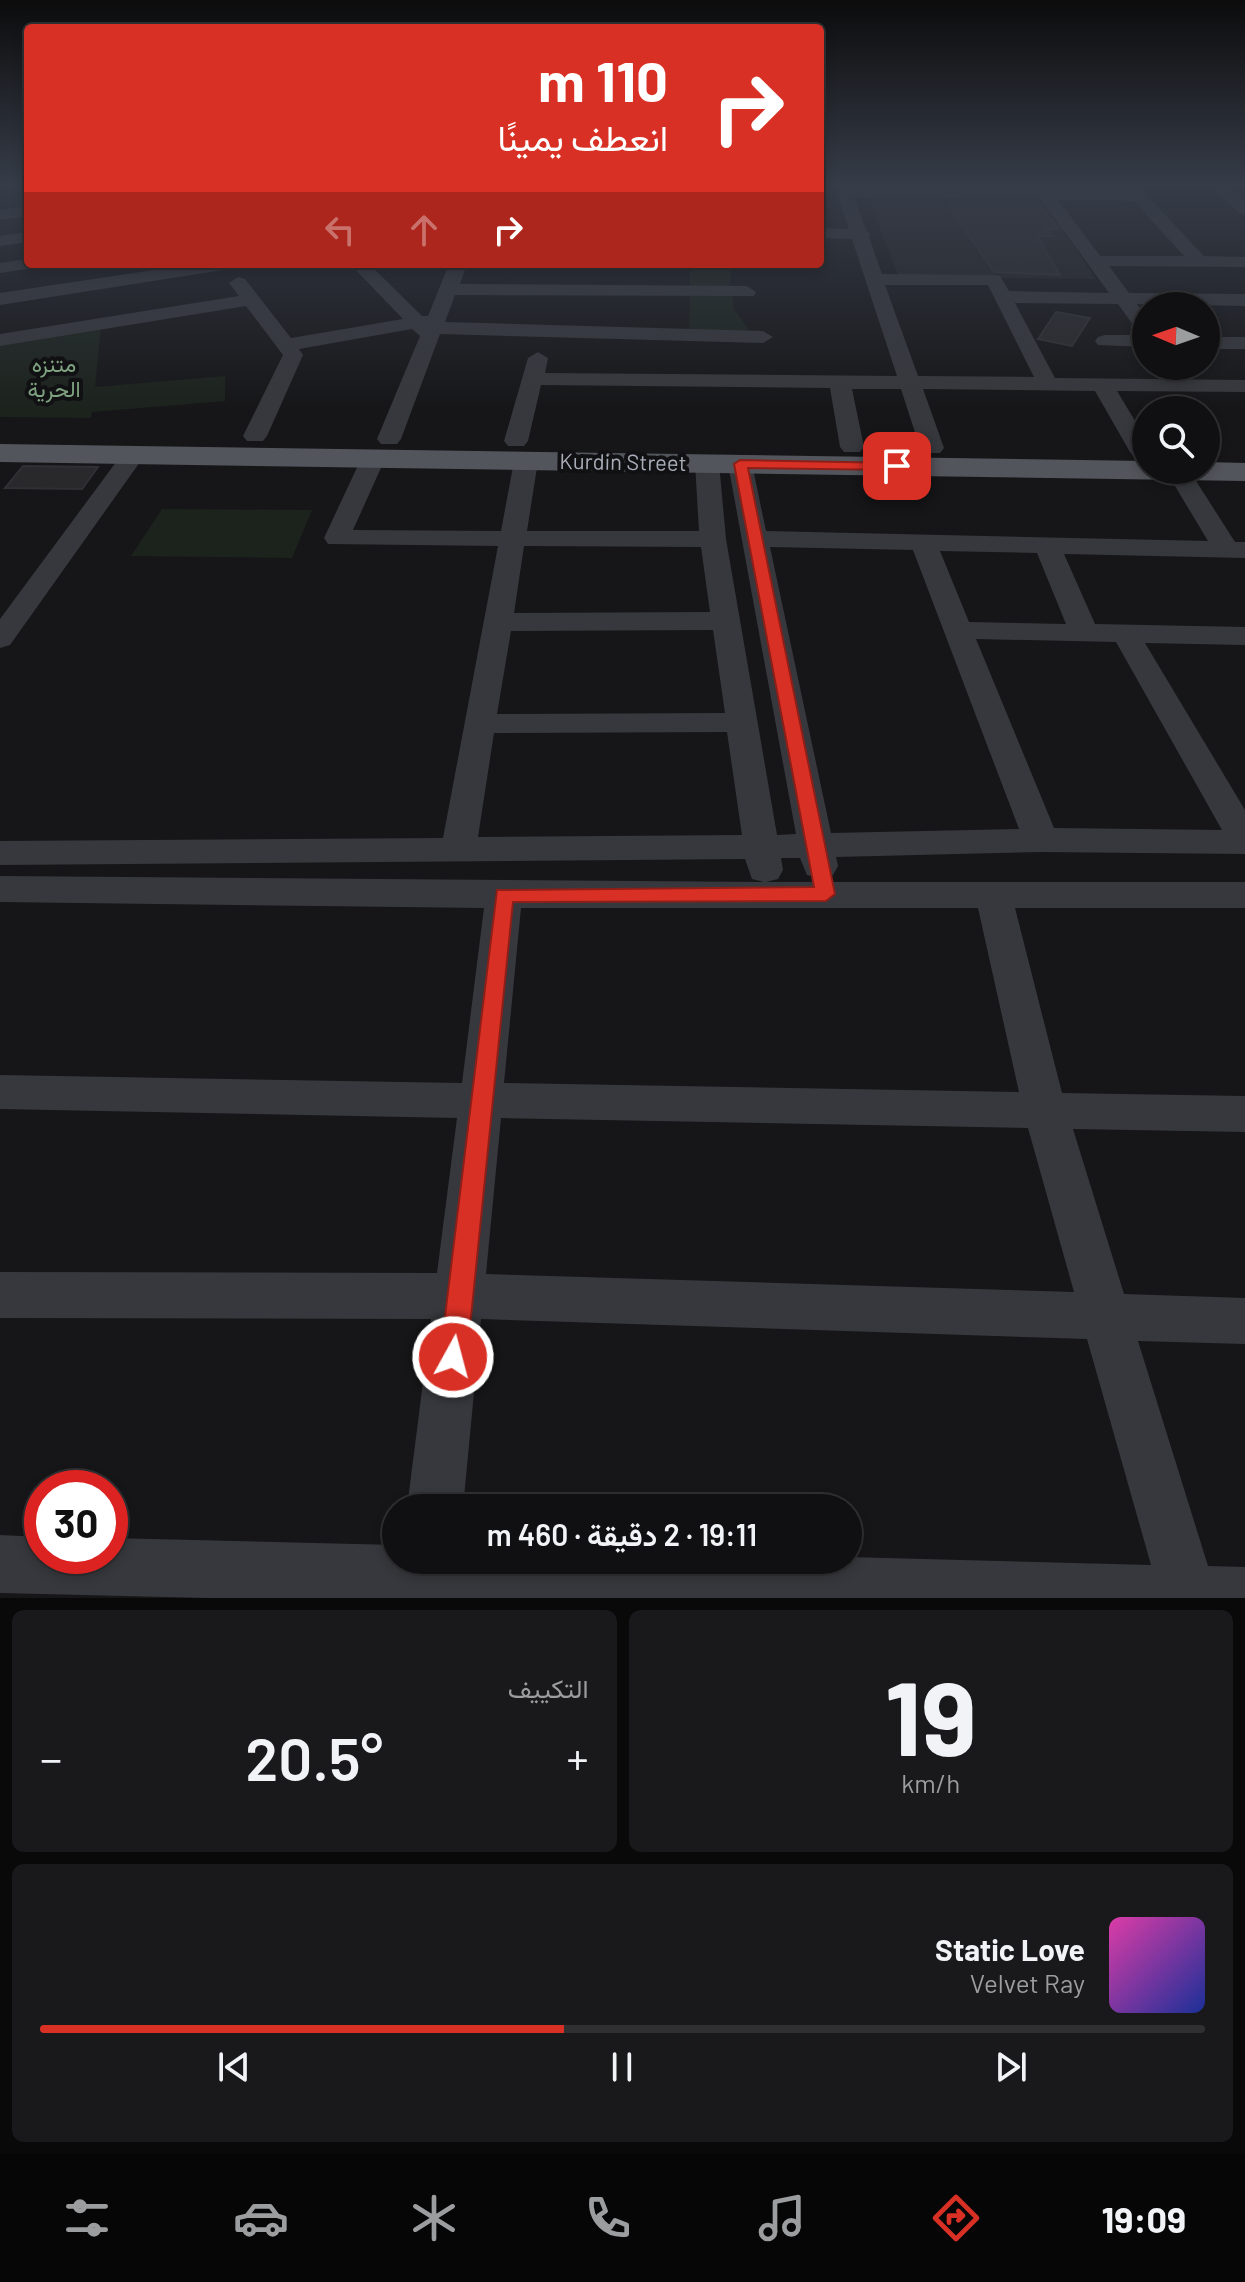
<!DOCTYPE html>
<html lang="ar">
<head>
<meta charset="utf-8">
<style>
	:root { --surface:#101012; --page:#19191b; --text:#f1f3f6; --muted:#9c9d9f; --line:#303032; --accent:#d93025 }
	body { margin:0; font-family:Barlow,Vazirmatn,sans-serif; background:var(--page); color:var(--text); direction:rtl; height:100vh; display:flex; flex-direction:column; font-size:30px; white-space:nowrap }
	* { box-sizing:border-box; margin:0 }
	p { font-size:26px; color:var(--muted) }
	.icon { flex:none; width:44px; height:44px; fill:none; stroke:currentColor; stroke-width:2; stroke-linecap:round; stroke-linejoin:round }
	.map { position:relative; height:1598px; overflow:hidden; direction:ltr }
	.drawer { display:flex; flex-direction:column; gap:12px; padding:12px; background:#09090a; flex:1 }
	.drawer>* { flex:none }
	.banner { position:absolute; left:24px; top:24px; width:800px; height:244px; border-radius:8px; box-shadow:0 4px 12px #0003,0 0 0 2px var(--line); direction:rtl; background:#d93025; color:#fff; overflow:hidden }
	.needle { width:52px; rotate:272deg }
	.tools { position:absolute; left:1132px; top:292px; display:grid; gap:16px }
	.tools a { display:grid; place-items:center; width:88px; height:88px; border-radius:50%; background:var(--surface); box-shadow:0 4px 12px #0003,0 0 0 2px var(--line); font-size:40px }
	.speed { position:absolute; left:24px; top:1470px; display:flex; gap:16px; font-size:40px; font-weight:700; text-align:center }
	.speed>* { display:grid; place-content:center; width:104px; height:104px; border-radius:50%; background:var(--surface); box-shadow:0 4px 12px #0003,0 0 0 2px var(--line); line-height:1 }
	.speed .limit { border:12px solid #d22; background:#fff; color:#111 }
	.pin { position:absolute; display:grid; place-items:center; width:68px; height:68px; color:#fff; margin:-34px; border-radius:16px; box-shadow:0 4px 12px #0006 }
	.me { position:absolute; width:88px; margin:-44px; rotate:7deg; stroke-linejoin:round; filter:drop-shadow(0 0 6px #0008) }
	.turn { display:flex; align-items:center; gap:28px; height:168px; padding:0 24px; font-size:36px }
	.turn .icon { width:104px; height:104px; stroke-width:2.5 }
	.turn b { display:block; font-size:56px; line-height:68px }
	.lanes { display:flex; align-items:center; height:76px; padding:0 24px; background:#0003; justify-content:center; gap:40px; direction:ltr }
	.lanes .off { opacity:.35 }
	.big { font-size:60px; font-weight:600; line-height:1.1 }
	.drawer .widget { flex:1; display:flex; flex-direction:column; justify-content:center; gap:12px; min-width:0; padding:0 28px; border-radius:12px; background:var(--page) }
	.drawer .dial { align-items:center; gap:0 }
	.dial b { font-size:104px; line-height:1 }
	.song { display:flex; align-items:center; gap:24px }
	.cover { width:96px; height:96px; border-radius:12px; background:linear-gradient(135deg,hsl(320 70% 55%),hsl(230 70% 35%)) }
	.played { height:8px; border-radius:4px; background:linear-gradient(90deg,var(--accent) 45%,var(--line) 45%) }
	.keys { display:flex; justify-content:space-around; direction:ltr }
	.heat { display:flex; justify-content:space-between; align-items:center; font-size:44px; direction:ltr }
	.drawer .tiles { flex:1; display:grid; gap:12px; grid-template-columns:1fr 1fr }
	.widget:last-child { grid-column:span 2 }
	.trip { position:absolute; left:382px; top:1494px; width:480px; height:80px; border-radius:40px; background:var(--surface); box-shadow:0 4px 12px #0003,0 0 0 2px var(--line); font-weight:600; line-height:80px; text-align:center; direction:rtl }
	.tabs { display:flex; height:128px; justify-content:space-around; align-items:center; background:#060607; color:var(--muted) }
	.tabs .icon { width:56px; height:56px }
	.tabs .active { color:var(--accent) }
	.tabs b { font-size:36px; color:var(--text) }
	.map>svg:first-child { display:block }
	.built { fill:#222225 }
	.green { fill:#1c231d }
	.building { fill:#29292c; stroke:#303034; stroke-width:2 }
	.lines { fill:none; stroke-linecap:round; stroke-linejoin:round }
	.minor { fill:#37383d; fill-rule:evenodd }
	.major { fill:#53555c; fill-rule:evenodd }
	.route { fill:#d93025; stroke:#8d1f18; stroke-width:2 }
	.labels { text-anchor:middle; stroke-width:8; stroke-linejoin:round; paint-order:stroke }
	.far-park-label { font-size:22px; fill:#7fa381; stroke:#111113 }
	.far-street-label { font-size:22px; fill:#a8adb8; stroke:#111113 }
</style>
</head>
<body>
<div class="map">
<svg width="1245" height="1598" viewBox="0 0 1245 1598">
	<rect width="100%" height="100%" fill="#161618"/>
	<path class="built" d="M867 196H1040L1096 279 899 277Z"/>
	<path class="green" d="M690 264H732L729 290 690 289Z
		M690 293 732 294 734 309 752 334 689 331Z
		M101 328 95 387 225 376V401L92 412 91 418 0 417V344Z
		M162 509 312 510 292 558 131 556Z"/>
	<path class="building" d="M946 202H1036L1059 229H1046L1052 236H1037L1060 275 994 272Z
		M1056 312 1090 318 1072 346 1038 339Z
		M23 466 98 467 82 489 5 488Z"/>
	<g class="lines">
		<path class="minor" d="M835 187 1125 191 1122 187H1139L1204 256 1245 257V267L1109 266 1129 293 1245 294V306L1137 304 1146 316V335L1139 333 1118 304 1015 303 1055 378 1245 380V392L1117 391 1146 439V458L1134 457 1130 452 1095 391 923 389 944 448 940 453H924L920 448 901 389H852L864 447 860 452H844L840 447 830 388 541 385 528 441 524 446H508L504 441 528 358 538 352 548 358 545 373 897 376 852 239 820 238V228L849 229ZM854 197 1041 199 1109 293 1009 291 1000 276 994 275 882 274 869 237 870 234 866 230ZM1058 200 1134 201 1184 256H1100ZM885 285H988L1034 377 918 376Z
			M1212 187H1229L1245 201V215L1239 213Z
			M28 206V216L0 220V210Z
			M28 232V242L0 246V236Z
			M28 259V264H37L34 268 0 273V263Z
			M194 264 232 265 223 270 0 305V293Z
			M350 264H369L422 316H428L449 264H467L460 284 747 286 756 292 754 296 455 295 445 322 763 331 773 337 763 343 440 334 401 439 397 444H381L377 439 420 336 412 329 299 349 303 355 267 436 263 441H247L243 436 283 355 246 306 0 346V334L239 296 229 283 238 277 245 279 291 338 403 319Z
			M1105 335H1146V347L1098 345 1095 341 1098 337Z
			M1206 337H1245V349H1206Z
			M133 448 141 450 145 455 10 645 0 648V619L125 450Z
			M373 452 381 454 385 459 353 530 501 531 514 461 518 456H534L538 461 527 531H699L695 463 699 458H715L719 463 726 539 777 835 796 834 728 464 732 459H748L752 464 766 531 1208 541 1166 471 1189 470 1235 542H1245V558L1064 554 1095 624 1245 627V645L1145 643 1245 810V854L1041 852 836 857 838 866 833 875 820 878 807 875 800 858H781L783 870 778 879 766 882H1245V908H1015L1062 1093 1245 1096V1132L1073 1129 1124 1294 1245 1298V1344L1138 1341 1208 1566 1245 1567V1598H208L0 1593V1535L42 1537V1556H110V1538L396 1545V1560H848V1557L1151 1565 1087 1339 481 1319 463 1508H407L431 1319 0 1318V1272L437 1273 457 1118 0 1109V1075L462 1083 484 908 0 902V876L764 882 752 879 745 859 0 865V841L443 838 498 546 328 544 324 538 361 459 365 454ZM524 546 701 547 710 612 514 613ZM770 547 913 550 1019 829 831 833ZM940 551 1037 553 1066 624 969 622ZM713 630 725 713 497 714 511 631ZM976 639 1116 642 1222 830 1054 828ZM727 732 742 835 478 837 494 733ZM521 908H978L1019 1092 504 1083ZM501 1118 1028 1128 1074 1292 486 1274Z"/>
		<path class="major" d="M0 444 1146 461V470H1206V462L1245 463V481L0 462Z"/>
	</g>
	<linearGradient id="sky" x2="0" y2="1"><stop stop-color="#0c0c0d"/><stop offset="0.45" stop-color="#363c48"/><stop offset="1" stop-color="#363c48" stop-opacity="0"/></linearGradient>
	<rect width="1245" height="411" fill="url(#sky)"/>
	<path class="route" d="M740 460 897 463 903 466 897 470 748 468 835 894 826 901 513 902 467 1357 463 1366 453 1370 444 1366 440 1357 497 890 814 887 734 464Z"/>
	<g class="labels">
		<g class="far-park-label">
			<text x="54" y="372">متنزه<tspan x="54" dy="25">الحرية</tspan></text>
		</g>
		<g class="far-street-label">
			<text transform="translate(623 462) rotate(1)" y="8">Kurdin Street</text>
		</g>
	</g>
</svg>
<div class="tools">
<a><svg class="needle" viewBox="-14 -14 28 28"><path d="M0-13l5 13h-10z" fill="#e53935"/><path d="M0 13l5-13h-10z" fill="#9c9d9f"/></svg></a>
<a><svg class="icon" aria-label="search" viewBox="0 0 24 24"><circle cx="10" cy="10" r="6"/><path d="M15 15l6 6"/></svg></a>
</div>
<div class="speed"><div class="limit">30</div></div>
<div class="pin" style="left:897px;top:466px;background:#d93025"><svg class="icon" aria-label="arrive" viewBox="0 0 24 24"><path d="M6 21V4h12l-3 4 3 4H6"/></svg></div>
<svg class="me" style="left:453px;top:1357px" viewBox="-20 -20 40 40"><circle r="17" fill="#d93025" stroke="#fff" stroke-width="3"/><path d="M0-11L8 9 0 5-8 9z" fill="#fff"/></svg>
<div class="trip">19:11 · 2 دقيقة · 460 m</div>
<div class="banner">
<div class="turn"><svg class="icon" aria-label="right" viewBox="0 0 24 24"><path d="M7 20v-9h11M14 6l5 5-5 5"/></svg><div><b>110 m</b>انعطف يمينًا</div></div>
<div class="lanes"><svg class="icon off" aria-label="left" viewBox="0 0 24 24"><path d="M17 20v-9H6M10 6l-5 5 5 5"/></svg><svg class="icon off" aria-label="ahead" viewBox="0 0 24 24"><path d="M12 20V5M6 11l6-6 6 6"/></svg><svg class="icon" aria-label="right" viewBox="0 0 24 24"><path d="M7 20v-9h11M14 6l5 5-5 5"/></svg></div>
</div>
</div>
<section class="drawer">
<div class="tiles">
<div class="widget dial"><b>19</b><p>km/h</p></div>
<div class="widget"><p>التكييف</p>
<div class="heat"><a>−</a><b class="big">20.5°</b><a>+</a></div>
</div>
<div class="widget">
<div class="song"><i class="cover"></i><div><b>Static Love</b><p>Velvet Ray</p></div></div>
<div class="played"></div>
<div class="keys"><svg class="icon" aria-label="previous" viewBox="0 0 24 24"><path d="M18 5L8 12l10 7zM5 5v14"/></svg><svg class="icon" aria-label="pause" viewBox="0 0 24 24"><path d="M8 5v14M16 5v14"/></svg><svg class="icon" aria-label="next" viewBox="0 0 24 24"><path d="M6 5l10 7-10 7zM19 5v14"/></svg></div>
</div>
</div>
</section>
<nav class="tabs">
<b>19:09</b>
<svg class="icon active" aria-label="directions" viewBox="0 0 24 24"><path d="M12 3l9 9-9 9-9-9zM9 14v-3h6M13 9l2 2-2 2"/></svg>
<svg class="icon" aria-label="music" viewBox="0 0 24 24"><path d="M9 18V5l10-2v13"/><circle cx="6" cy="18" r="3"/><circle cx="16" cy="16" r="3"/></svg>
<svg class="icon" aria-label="phone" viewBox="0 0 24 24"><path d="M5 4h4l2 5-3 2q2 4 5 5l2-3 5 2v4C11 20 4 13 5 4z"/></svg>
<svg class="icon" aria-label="climate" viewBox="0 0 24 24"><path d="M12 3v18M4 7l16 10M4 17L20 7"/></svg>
<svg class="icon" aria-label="car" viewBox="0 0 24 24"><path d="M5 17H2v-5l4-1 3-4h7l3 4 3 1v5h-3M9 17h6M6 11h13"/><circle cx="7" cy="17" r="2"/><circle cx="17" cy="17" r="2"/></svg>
<svg class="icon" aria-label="filters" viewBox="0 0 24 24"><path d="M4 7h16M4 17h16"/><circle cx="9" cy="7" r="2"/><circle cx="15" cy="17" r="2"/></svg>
</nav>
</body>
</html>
